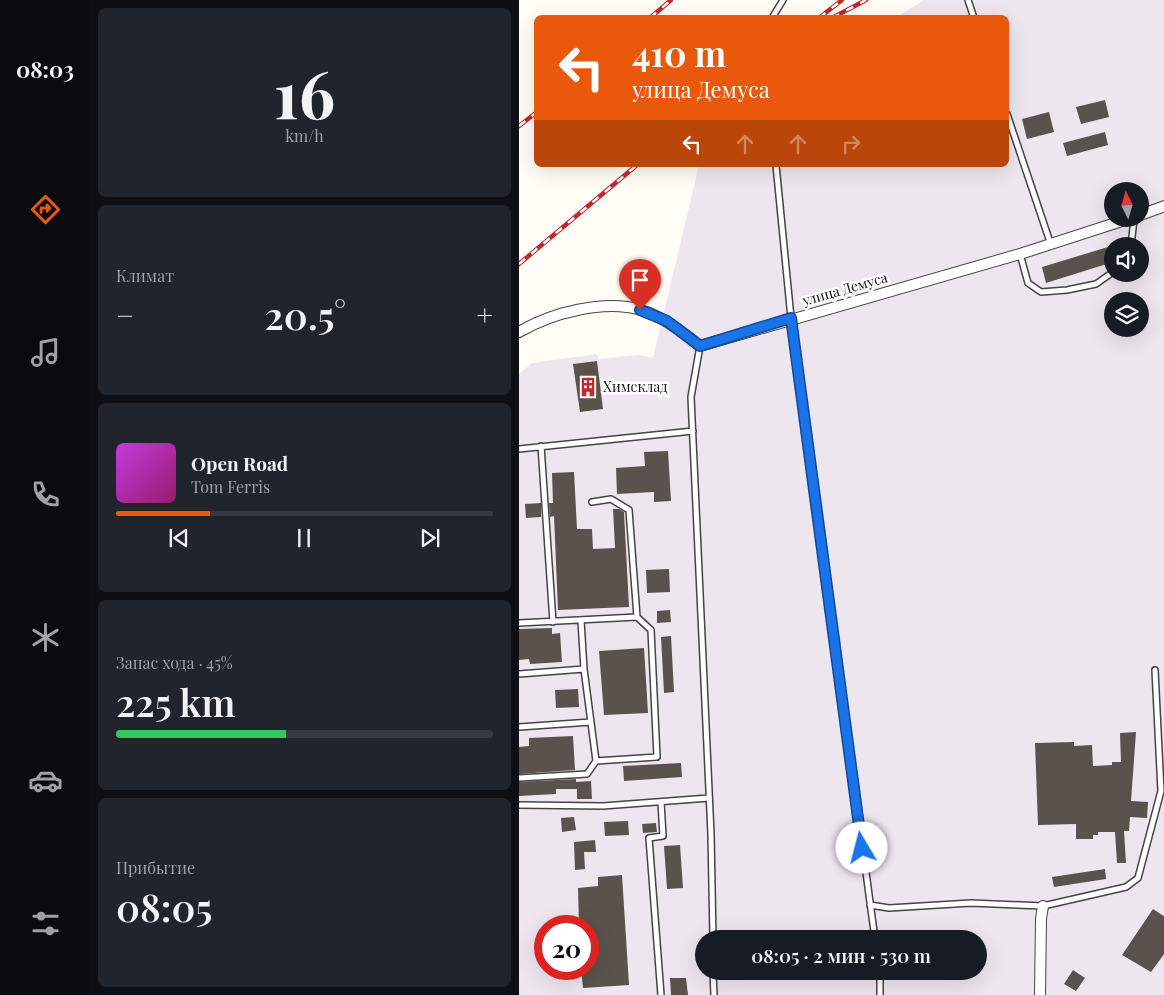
<!DOCTYPE html>
<html lang="ru">
<head>
<meta charset="utf-8">
<style>
	:root { --surface:#171b24; --page:#20242c; --text:#f1f3f6; --muted:#9ea1a6; --line:#363941; --accent:#ea580c }
	body { margin:0; font-family:"Playfair Display",serif; background:var(--page); color:var(--text); height:100vh; display:flex; flex-direction:column; font-size:19px; white-space:nowrap }
	* { box-sizing:border-box; margin:0 }
	p { font-size:16px; color:var(--muted) }
	.icon { flex:none; width:28px; height:28px; fill:none; stroke:currentColor; stroke-width:2; stroke-linecap:round; stroke-linejoin:round }
	.map { position:relative; flex:1; overflow:hidden }
	.panel { display:flex; flex-direction:column; gap:8px; padding:8px; background:#0d0f14; width:429px }
	.panel>* { flex:none }
	.top-card { position:absolute; left:15px; top:15px; width:475px; height:152px; border-radius:8px; box-shadow:0 5px 20px #0002; background:#ea580c; color:#fff; overflow:hidden }
	.needle { width:32px; rotate:355deg }
	.tools { position:absolute; left:585px; top:182px; display:grid; gap:10px }
	.tools a { display:grid; place-items:center; width:45px; height:45px; border-radius:50%; background:var(--surface); box-shadow:0 5px 20px #0002; font-size:25px }
	.speed { position:absolute; left:15px; top:915px; display:flex; gap:10px; font-size:25px; font-weight:700; text-align:center }
	.speed>* { display:grid; place-content:center; width:65px; height:65px; border-radius:50%; background:var(--surface); box-shadow:0 5px 20px #0002; line-height:1 }
	.speed .limit { border:8px solid #d22; background:#fff; color:#111 }
	.pin { position:absolute; display:grid; place-items:center; width:42px; height:42px; color:#fff; margin:-51px -21px; border-radius:50% 50% 50% 0; rotate:-45deg; box-shadow:0 0 5px #0007 }
	.pin .icon { rotate:45deg }
	.me { position:absolute; width:55px; margin:-28px; rotate:352deg; stroke-linejoin:round; filter:drop-shadow(0 0 4px #0008) }
	.turn { display:flex; align-items:center; gap:18px; height:105px; padding:0 15px; font-size:22px }
	.turn .icon { width:65px; height:65px; stroke-width:2.5 }
	.turn b { display:block; font-size:35px; line-height:42px }
	.lanes { display:flex; align-items:center; height:48px; padding:0 15px; background:#0003; justify-content:center; gap:25px; direction:ltr }
	.lanes .off { opacity:.35 }
	.big { font-size:38px; font-weight:600; line-height:1.1 }
	.panel .tile { flex:1; display:flex; flex-direction:column; justify-content:center; gap:8px; min-width:0; padding:0 18px; border-radius:8px; background:var(--page) }
	.panel .dial { align-items:center; gap:0 }
	.dial b { font-size:65px; line-height:1 }
	.song { display:flex; align-items:center; gap:15px }
	.cover { width:60px; height:60px; border-radius:8px; background:linear-gradient(135deg,hsl(290 70% 55%),hsl(320 70% 35%)) }
	.played { height:5px; border-radius:2px; background:linear-gradient(90deg,var(--accent) 25%,var(--line) 25%) }
	.keys { display:flex; justify-content:space-around; direction:ltr }
	.heat { display:flex; justify-content:space-between; align-items:center; font-size:28px; direction:ltr }
	.charge { height:8px; border-radius:4px; background:linear-gradient(90deg,#34c759 45%,var(--line) 0) }
	.trip { position:absolute; left:176px; top:930px; width:292px; height:50px; border-radius:25px; background:var(--surface); box-shadow:0 5px 20px #0002; font-weight:600; line-height:50px; text-align:center }
	main { display:flex; flex:1; min-height:0 }
	.tabs { display:flex; flex-direction:column; width:90px; justify-content:space-around; align-items:center; background:#090b0e; color:var(--muted) }
	.tabs .icon { width:35px; height:35px }
	.tabs .active { color:var(--accent) }
	.tabs b { font-size:22px; color:var(--text) }
	.map>svg:first-child { display:block }
	.industrial { fill:#eee6ef; fill-rule:evenodd }
	.building { fill:#5a524d }
	.lines { fill:none; stroke-linecap:round; stroke-linejoin:round }
	.service-casing { stroke:#444; stroke-width:8 }
	.minor-casing { stroke:#444; stroke-width:12 }
	.service { stroke:#fff; stroke-width:5 }
	.minor { stroke:#fff; stroke-width:10 }
	.rail-casing { stroke:#c4262e; stroke-width:4.5 }
	.rail { stroke:#fff; stroke-width:2.5; stroke-dasharray:8; stroke-linecap:butt }
	.route-casing { stroke:#114b97; stroke-width:12 }
	.route { stroke:#1a73e8; stroke-width:9 }
	.labels { text-anchor:middle; stroke-width:5; stroke-linejoin:round; paint-order:stroke }
	.street-label { font-size:14px; fill:#111; stroke:#fff }
	.poi-label { font-size:14px; fill:#111; stroke:#fff; text-anchor:start }
</style>
</head>
<body>
<main>
<nav class="tabs">
<b>08:03</b>
<svg class="icon active" aria-label="directions" viewBox="0 0 24 24"><path d="M12 3l9 9-9 9-9-9zM9 14v-3h6M13 9l2 2-2 2"/></svg>
<svg class="icon" aria-label="music" viewBox="0 0 24 24"><path d="M9 18V5l10-2v13"/><circle cx="6" cy="18" r="3"/><circle cx="16" cy="16" r="3"/></svg>
<svg class="icon" aria-label="phone" viewBox="0 0 24 24"><path d="M5 4h4l2 5-3 2q2 4 5 5l2-3 5 2v4C11 20 4 13 5 4z"/></svg>
<svg class="icon" aria-label="climate" viewBox="0 0 24 24"><path d="M12 3v18M4 7l16 10M4 17L20 7"/></svg>
<svg class="icon" aria-label="car" viewBox="0 0 24 24"><path d="M5 17H2v-5l4-1 3-4h7l3 4 3 1v5h-3M9 17h6M6 11h13"/><circle cx="7" cy="17" r="2"/><circle cx="17" cy="17" r="2"/></svg>
<svg class="icon" aria-label="filters" viewBox="0 0 24 24"><path d="M4 7h16M4 17h16"/><circle cx="9" cy="7" r="2"/><circle cx="15" cy="17" r="2"/></svg>
</nav>
<section class="panel">
<div class="tile dial"><b>16</b><p>km/h</p></div>
<div class="tile"><p>Климат</p>
<div class="heat"><a>−</a><b class="big">20.5°</b><a>+</a></div>
</div>
<div class="tile">
<div class="song"><i class="cover"></i><div><b>Open Road</b><p>Tom Ferris</p></div></div>
<div class="played"></div>
<div class="keys"><svg class="icon" aria-label="previous" viewBox="0 0 24 24"><path d="M18 5L8 12l10 7zM5 5v14"/></svg><svg class="icon" aria-label="pause" viewBox="0 0 24 24"><path d="M8 5v14M16 5v14"/></svg><svg class="icon" aria-label="next" viewBox="0 0 24 24"><path d="M6 5l10 7-10 7zM19 5v14"/></svg></div>
</div>
<div class="tile"><p>Запас хода · 45%</p><b class="big">225 km</b><div class="charge"></div></div>
<div class="tile"><p>Прибытие</p><b class="big">08:05</b></div>
</section>
<div class="map">
<svg width="646" height="995" viewBox="0 0 646 995">
	<rect width="100%" height="100%" fill="#fffdf5"/>
	<path class="industrial" d="M405 0H645V995H0V374L13 363 77 354 80 359 120 355 134 358 180 165H488V18L378 17ZM594 191H621V219H594ZM594 246H621V274H594ZM594 301H621V329H594ZM26 926H69V969H26ZM185 939H460V971H185Z"/>
	<path class="building" d="M586 100 590 117 562 124 557 107Z
		M530 112 535 132 508 139 503 119Z
		M586 132 589 145 548 156 544 143Z
		M589 247 594 262 527 283 523 267Z
		M78 361 84 409 61 412 54 364Z
		M149 451 152 501 135 502V492L98 494 97 468 126 466 125 452Z
		M55 472 58 529H73L74 549 96 548 94 509H100L105 512 110 607 39 610 35 516 31 517 30 503H34L33 473Z
		M22 503V517L7 518 6 504Z
		M150 569 151 592 128 593 127 570Z
		M151 610 152 622 138 623V611Z
		M33 628V634L41 633 43 662 11 664 10 659 0 660V629Z
		M152 636 155 692 145 693 142 637Z
		M125 648 129 713 85 715 80 651Z
		M59 689 60 707 37 708 36 690Z
		M617 732 612 801 629 802 628 818 611 817 610 831H605L607 863H598L596 832H579V835H574V839H557V824L519 825 516 743 555 742V746L573 745 574 766 593 765V762H602L601 733Z
		M54 736 56 770 0 774V747L10 746V738Z
		M162 763 163 777 105 781 104 766Z
		M57 779V782L72 781 73 799H58V789H37V794L0 796V782Z
		M55 817 57 830 43 832 42 818Z
		M109 821 110 835 86 836 85 822Z
		M137 823 138 832 124 833 123 824Z
		M76 840 77 852H65L66 869 56 870 55 842Z
		M161 845 164 888 148 889 145 846Z
		M586 869 587 879 535 887 533 877Z
		M103 875 110 985 64 988 62 969H69V926H60L59 888 79 886V877Z
		M634 909 646 917V953L632 972 603 955Z
		M554 970 566 978 557 991 545 984Z
		M151 978H167L169 995H152Z"/>
	<g class="lines">
		<defs>
			<path id="service" d="M449 0 455 18
				M253 18 264 0
				M488 114 532 245
				M257 165 272 318 356 939
				M612 246 615 219
				M501 254 509 283 522 292 548 290 577 284 594 272
				M181 346 172 397 192 834 194 939
				M22 446 34 622
				M0 449 174 431
				M62 621 65 669 77 761 138 757 132 630 118 617 110 510 92 499 73 502
				M0 623 118 617
				M0 674 65 669
				M0 727 72 722
				M0 778 68 774 77 761
				M142 802 144 836 130 838 142 995
				M0 805 84 806 190 798
				M351 905 370 908 452 903 524 906 607 887 619 878 642 791 636 670
				M194 971 195 995
				M361 971V995"/>
			<path id="minor" d="M621 215 646 206
				M0 332C32 313 85 299 122 310 145 317 163 332 181 346L501 254 609 219
				M521 995 522 919 524 906"/>
		</defs>
		<use href="#service" class="service-casing"/>
		<use href="#minor" class="minor-casing"/>
		<use href="#service" class="service"/>
		<use href="#minor" class="minor"/>
		<defs>
			<path id="rail" d="M131 18 152 0
				M300 18 323 0
				M313 18 347 0
				M0 126 18 112
				M0 264 118 165"/>
		</defs>
		<use href="#rail" class="rail-casing"/>
		<use href="#rail" class="rail"/>
	</g>
	<g class="lines">
		<defs>
			<path id="route" d="M121 310 148 321 181 346 272 318 343 848"/>
		</defs>
		<use href="#route" class="route-casing"/>
		<use href="#route" class="route"/>
	</g>
	<defs>
		<symbol id="building-bare" viewBox="-9 -9 18 18"><path d="M-4-6H4V6H1V3H-1V6H-4ZM-2.5-4.3h1.7v1.8h-1.7ZM.8-4.3h1.7v1.8H.8ZM-2.5-1h1.7V.8h-1.7ZM.8-1h1.7V.8H.8Z" fill="#c4262e" stroke="#fff" stroke-width="2.5" paint-order="stroke"/></symbol>
	</defs>
	<g fill-rule="evenodd">
		<use href="#building-bare" x="55" y="373" width="28" height="28"/>
	</g>
	<g class="labels">
		<g class="street-label">
			<text transform="translate(326 289) rotate(-16)" y="5">улица Демуса</text>
		</g>
		<g class="poi-label">
			<text x="84" y="392">Химсклад</text>
		</g>
	</g>
</svg>
<div class="tools">
<a><svg class="needle" viewBox="-14 -14 28 28"><path d="M0-13l5 13h-10z" fill="#e53935"/><path d="M0 13l5-13h-10z" fill="#9ea1a6"/></svg></a>
<a><svg class="icon" aria-label="sound" viewBox="0 0 24 24"><path d="M4 9h4l5-4v14l-5-4H4zM17 9q2 3 0 6"/></svg></a>
<a><svg class="icon" aria-label="layers" viewBox="0 0 24 24"><path d="M12 4l9 5-9 5-9-5zM3 14l9 5 9-5"/></svg></a>
</div>
<div class="speed"><div class="limit">20</div></div>
<div class="pin" style="left:121px;top:310px;background:#d93025"><svg class="icon" aria-label="arrive" viewBox="0 0 24 24"><path d="M6 21V4h12l-3 4 3 4H6"/></svg></div>
<svg class="me" style="left:343px;top:848px" viewBox="-20 -20 40 40"><circle r="19" fill="#fff"/><path d="M0-13L10 11 0 6-10 11z" fill="#1a73e8"/></svg>
<div class="trip">08:05 · 2 мин · 530 m</div>
<div class="top-card">
<div class="turn"><svg class="icon" aria-label="left" viewBox="0 0 24 24"><path d="M17 20v-9H6M10 6l-5 5 5 5"/></svg><div><b>410 m</b>улица Демуса</div></div>
<div class="lanes"><svg class="icon" aria-label="left" viewBox="0 0 24 24"><path d="M17 20v-9H6M10 6l-5 5 5 5"/></svg><svg class="icon off" aria-label="ahead" viewBox="0 0 24 24"><path d="M12 20V5M6 11l6-6 6 6"/></svg><svg class="icon off" aria-label="ahead" viewBox="0 0 24 24"><path d="M12 20V5M6 11l6-6 6 6"/></svg><svg class="icon off" aria-label="right" viewBox="0 0 24 24"><path d="M7 20v-9h11M14 6l5 5-5 5"/></svg></div>
</div>
</div>
</main>
</body>
</html>
